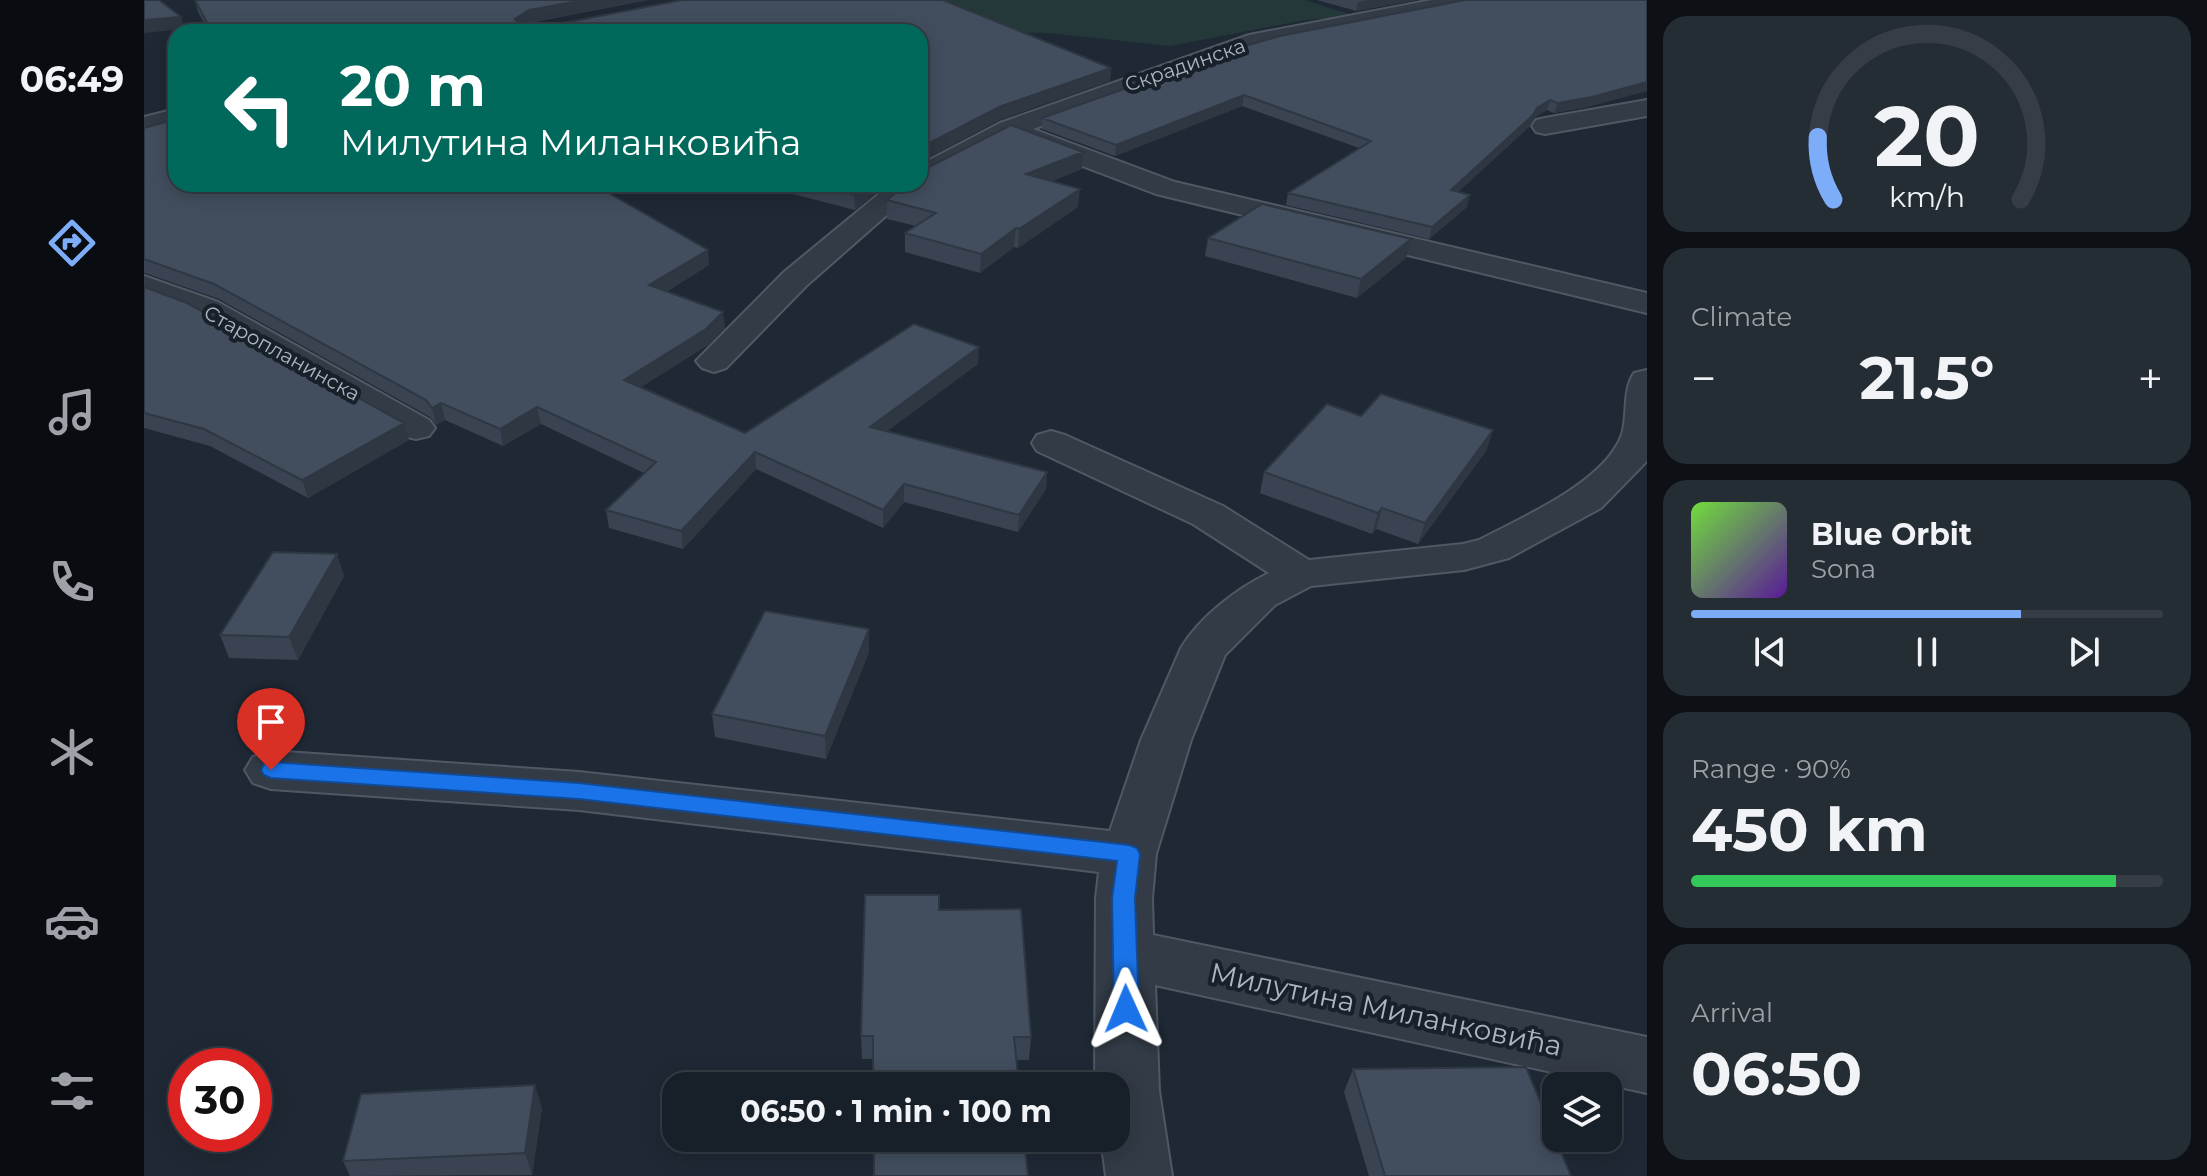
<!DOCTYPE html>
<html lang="en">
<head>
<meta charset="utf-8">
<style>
	:root { --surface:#171f28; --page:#242c34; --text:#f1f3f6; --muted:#9ea2a8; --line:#363d45; --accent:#7dadf8 }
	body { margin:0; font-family:Montserrat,sans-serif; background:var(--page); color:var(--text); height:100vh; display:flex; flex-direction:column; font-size:30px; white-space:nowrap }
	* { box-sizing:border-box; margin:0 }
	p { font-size:26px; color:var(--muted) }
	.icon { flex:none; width:44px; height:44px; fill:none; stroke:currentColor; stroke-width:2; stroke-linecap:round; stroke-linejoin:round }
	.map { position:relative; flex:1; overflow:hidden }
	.details { display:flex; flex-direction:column; gap:16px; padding:16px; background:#0d1116; width:560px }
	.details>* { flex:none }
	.guide { position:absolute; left:24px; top:24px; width:760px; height:168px; border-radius:24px; box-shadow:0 4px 20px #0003,0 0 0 2px var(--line); background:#00695c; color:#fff; overflow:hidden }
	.tools { position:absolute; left:1398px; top:1072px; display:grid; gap:16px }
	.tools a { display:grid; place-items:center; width:80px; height:80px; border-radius:16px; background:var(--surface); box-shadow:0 4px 20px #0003,0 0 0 2px var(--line); font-size:40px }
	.speed { position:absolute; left:24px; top:1048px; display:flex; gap:16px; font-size:40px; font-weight:700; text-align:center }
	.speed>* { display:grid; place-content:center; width:104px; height:104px; border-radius:50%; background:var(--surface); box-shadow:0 4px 20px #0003,0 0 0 2px var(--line); line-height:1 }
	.speed .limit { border:12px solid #d22; background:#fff; color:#111 }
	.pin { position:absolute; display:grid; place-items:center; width:68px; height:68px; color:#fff; margin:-82px -34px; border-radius:50% 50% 50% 0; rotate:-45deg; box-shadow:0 0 8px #0007 }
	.pin .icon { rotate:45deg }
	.me { position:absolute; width:88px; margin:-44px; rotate:359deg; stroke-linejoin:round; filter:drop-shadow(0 0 6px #0008) }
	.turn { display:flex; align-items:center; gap:28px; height:168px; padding:0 40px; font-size:36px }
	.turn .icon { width:104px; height:104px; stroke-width:2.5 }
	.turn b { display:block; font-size:56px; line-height:68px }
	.big { font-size:60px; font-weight:700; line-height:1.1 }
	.details .card { flex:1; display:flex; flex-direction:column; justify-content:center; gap:12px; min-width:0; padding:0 28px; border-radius:24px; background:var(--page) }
	.details .dial { align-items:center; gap:0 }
	.dial svg { height:208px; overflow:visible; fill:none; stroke:var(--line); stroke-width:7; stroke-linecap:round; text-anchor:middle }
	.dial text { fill:var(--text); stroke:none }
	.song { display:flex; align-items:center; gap:24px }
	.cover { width:96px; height:96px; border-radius:12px; background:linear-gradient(135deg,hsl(100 70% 55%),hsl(270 70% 35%)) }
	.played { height:8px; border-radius:4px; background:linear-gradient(90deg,var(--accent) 70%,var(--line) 70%) }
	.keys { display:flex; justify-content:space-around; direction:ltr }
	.heat { display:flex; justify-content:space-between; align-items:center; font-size:44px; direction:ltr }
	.charge { height:12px; border-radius:6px; background:linear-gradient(90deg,#34c759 90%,var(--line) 0) }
	.trip { position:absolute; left:518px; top:1072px; width:468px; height:80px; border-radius:24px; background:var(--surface); box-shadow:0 4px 20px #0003,0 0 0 2px var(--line); font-weight:700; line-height:80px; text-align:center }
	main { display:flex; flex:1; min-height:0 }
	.menu { display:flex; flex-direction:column; width:144px; justify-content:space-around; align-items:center; background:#090c10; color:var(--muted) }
	.menu .icon { width:56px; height:56px }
	.menu .active { color:var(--accent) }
	.menu b { font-size:36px; color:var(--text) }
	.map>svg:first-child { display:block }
	.green { fill:#243839 }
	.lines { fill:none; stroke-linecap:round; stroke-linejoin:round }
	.minor-casing { stroke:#505864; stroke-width:4 }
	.minor { fill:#323b46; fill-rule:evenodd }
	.wall { fill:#394351 }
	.shaded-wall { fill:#2e3742 }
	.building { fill:#424e5e; stroke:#2e3742; stroke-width:2 }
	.route { fill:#1a73e8; stroke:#114b97; stroke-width:2 }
	.labels { text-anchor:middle; stroke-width:8; stroke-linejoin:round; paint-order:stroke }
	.far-street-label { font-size:20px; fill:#acb5c3; stroke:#18202a }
	.near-street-label { font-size:28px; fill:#acb5c3; stroke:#18202a }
</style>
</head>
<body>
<main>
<nav class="menu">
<b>06:49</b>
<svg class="icon active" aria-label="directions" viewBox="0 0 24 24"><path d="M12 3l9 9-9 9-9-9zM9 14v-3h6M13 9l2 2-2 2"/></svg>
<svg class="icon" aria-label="music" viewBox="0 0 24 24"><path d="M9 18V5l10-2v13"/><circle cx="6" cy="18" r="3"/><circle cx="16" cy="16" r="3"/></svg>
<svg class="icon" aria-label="phone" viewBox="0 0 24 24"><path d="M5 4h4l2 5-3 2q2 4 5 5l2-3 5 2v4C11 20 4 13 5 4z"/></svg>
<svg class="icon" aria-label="climate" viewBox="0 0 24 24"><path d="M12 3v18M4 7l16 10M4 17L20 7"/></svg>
<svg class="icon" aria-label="car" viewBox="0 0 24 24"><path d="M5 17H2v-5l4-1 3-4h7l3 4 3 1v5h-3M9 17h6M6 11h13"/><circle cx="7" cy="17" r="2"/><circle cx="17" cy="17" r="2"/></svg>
<svg class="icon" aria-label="filters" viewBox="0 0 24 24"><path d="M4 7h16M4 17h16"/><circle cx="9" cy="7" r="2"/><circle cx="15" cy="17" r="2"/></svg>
</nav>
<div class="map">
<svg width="1503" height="1176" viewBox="0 0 1503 1176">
	<rect width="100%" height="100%" fill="#1f2935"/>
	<path class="green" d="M774 0H1161L1211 16 1161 20 1026 46 905 33 776 32Z"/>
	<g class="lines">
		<defs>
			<path id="minor" d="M1288 0H1332L1321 6 1118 46 889 129 1031 182 1503 293V313L1012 194 875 142 871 136 777 185 662 286 582 368 570 372 558 368 552 361 640 272 747 184H776V165L856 123 1105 35Z
				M1503 100V116L1401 134 1392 132 1388 126 1392 120 1401 118Z
				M32 109V125L0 133V117Z
				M0 276 74 302 285 420 291 428 285 436 272 439 259 436 50 316 0 297Z
				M1503 370V461L1457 508 1365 558 1320 570 1167 586 1131 605 1081 655 1047 740 1012 854 1008 898 1009 935 1503 1037V1093L1011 985 1015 1091 1028 1176H962L957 1138H972V1086H951L952 898 955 872 435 810 127 789 109 783 101 770 109 757 127 751 435 772 966 831 997 740 1037 648C1056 617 1092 589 1125 573L1049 524 893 451 888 443 893 435 907 431 921 435 1079 506 1165 560 1319 544 1335 540C1377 518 1449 487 1473 445 1487 423 1476 394 1490 373Z"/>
		</defs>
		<use href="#minor" class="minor-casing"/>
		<use href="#minor" class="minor"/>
	</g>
	<path class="wall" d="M51 0H504L385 23H419L538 0H799L967 68 966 81 855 120 776 162V32H65L54 12Z
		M1173 0H1272L1212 11Z
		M1321 0 1444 107 1410 113 1403 110 1390 118 1386 126 1314 192 1323 207 1285 239 1142 205 1144 193 1215 148 1098 106 971 156 898 129V118Z
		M0 128 565 265 522 292 581 328 564 345 497 387 601 433 834 364 743 431 903 472 902 489 874 532 760 502 739 528 612 469 539 549 465 528 462 510 500 473 397 424 359 446 301 420 292 425 286 417 75 299 1 273 0 274Z
		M938 169 908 181 934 207 874 248 870 247 836 273 761 252V233L772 226 743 219V200Z
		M610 184H742L711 210Z
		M1064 238 1267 239 1262 258 1213 298 1061 256Z
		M0 287 265 440 164 498 66 446 0 428Z
		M1217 416 1349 430 1342 451 1274 544 1232 529 1228 534 1116 493 1120 472Z
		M193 554 200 576 154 660 85 658 76 635Z
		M725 629V652L682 759 571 737 568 714Z
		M795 910 887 1037 885 1060 718 1059 717 1036Z
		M1209 1069 1427 1176H1225L1200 1092Z
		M398 1108 388 1175 206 1176 199 1161Z"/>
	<path class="shaded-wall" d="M440 0H504L386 22 373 32 371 19 385 10Z
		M1225 0H1272L1212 11 1214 2Z
		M37 17 41 29 0 33V20Z
		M967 68 966 81 855 120 776 162V148L855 107Z
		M1503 82V91L1444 107 1410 113 1414 103Z
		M1100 95 1098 106 971 156 972 145Z
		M1406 100 1403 110 1390 118 1386 126 1304 201 1307 190 1393 108Z
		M939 152 938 169 881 192 882 174Z
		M724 184H742L711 210 710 195Z
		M936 189 934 207 874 248 875 229Z
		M1326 195 1323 207 1285 239 1288 227Z
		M872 228 870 247 836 273 837 254Z
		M1267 239 1262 258 1213 298 1217 279Z
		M564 250 565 265 506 301 505 285Z
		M579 312 581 328 564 345 482 396 480 380Z
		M835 347 834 364 726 444V427Z
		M297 403 301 420 292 425 288 408Z
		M393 407 397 424 359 446 356 429Z
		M260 423 265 440 164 498 158 480Z
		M1349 430 1342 451 1274 544 1281 523Z
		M611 452 612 469 539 549 537 531Z
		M903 472 902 489 874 532 875 515Z
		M760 484V502L739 528V510Z
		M1238 508 1232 529 1228 534 1234 513Z
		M193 554 200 576 154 660 145 637Z
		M725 629V652L682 759 681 736Z
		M391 1085 398 1108 388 1175 381 1153Z"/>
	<path class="building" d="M0 0H15L37 17 0 20Z
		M51 0H440L385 10 371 19 374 23H419L538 0H799L967 68 855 107 776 148V32H68Z
		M1321 0H1503V82L1448 97 1414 103 1406 100 1393 108 1389 115 1307 190 1326 195 1288 227 1144 193 1227 141 1100 95 972 145 898 118 1101 46 1136 36Z
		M32 119V184H449L564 250 505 285 579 312 562 329 480 380 601 433 770 324 835 347 726 427 903 472 875 515 760 484 739 510 611 452 537 531 462 510 512 462 393 407 356 429 297 403 288 408 282 400 70 284 0 259V128Z
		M867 125 939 152 882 174 936 189 875 229 872 228 837 254 761 233 792 213 743 200 762 184H776V172L779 170Z
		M665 184H724L710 195Z
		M1118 204 1267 239 1217 279 1064 238Z
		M0 287 43 303 260 423 158 480 60 429 0 413Z
		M1237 394 1349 430 1281 523 1238 508 1234 513 1120 472 1183 404 1217 416Z
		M129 552 193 554 145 637 76 635Z
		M621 611 725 629 681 736 568 714Z
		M721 895H795V910L877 909 887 1037H870L875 1086H729V1036H717Z
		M1382 1067 1427 1176H1241L1209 1069Z
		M391 1085 381 1153 199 1161 217 1094Z
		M730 1138H880L884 1176H730Z"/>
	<path class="route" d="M127 762 435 783 985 845 993 848 996 854 991 898 995 1009 991 1016 982 1020 974 1016 970 1009 968 898 973 861 435 799 127 778 120 775 117 770 120 764Z"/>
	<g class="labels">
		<g class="far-street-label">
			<text transform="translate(1041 65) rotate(-19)" y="7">Скрадинска</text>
			<text transform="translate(138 353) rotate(29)" y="7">Старопланинска</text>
		</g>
		<g class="near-street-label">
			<text transform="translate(1242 1009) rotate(12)" y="10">Милутина Миланковића</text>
		</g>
	</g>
</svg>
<div class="tools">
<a><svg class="icon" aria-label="layers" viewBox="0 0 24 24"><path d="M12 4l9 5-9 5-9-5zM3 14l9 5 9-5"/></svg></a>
</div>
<div class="speed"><div class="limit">30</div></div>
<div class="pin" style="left:127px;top:770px;background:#d93025"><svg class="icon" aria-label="arrive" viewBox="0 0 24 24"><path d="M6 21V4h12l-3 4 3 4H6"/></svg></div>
<svg class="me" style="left:982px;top:1009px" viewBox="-20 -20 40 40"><path d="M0-17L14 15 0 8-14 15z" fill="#1a73e8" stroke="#fff" stroke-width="4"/></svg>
<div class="trip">06:50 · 1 min · 100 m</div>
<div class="guide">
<div class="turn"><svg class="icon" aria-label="left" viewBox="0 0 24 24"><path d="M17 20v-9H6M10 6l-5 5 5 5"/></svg><div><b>20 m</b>Милутина Миланковића</div></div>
</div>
</div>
<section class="details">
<div class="card dial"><svg viewBox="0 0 100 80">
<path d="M14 69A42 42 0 1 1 86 69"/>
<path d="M14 69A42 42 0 0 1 8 45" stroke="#7dadf8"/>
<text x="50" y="56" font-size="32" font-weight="700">20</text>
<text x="50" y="72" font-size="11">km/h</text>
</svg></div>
<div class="card"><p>Climate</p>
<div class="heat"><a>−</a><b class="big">21.5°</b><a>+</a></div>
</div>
<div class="card">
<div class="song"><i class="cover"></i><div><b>Blue Orbit</b><p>Sona</p></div></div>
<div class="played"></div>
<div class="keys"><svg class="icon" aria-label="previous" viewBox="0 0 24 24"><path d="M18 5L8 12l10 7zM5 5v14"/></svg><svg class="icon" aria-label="pause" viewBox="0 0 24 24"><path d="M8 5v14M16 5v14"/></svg><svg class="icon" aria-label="next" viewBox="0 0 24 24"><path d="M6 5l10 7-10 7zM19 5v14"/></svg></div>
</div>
<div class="card"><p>Range · 90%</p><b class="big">450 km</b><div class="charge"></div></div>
<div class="card"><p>Arrival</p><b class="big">06:50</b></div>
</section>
</main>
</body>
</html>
